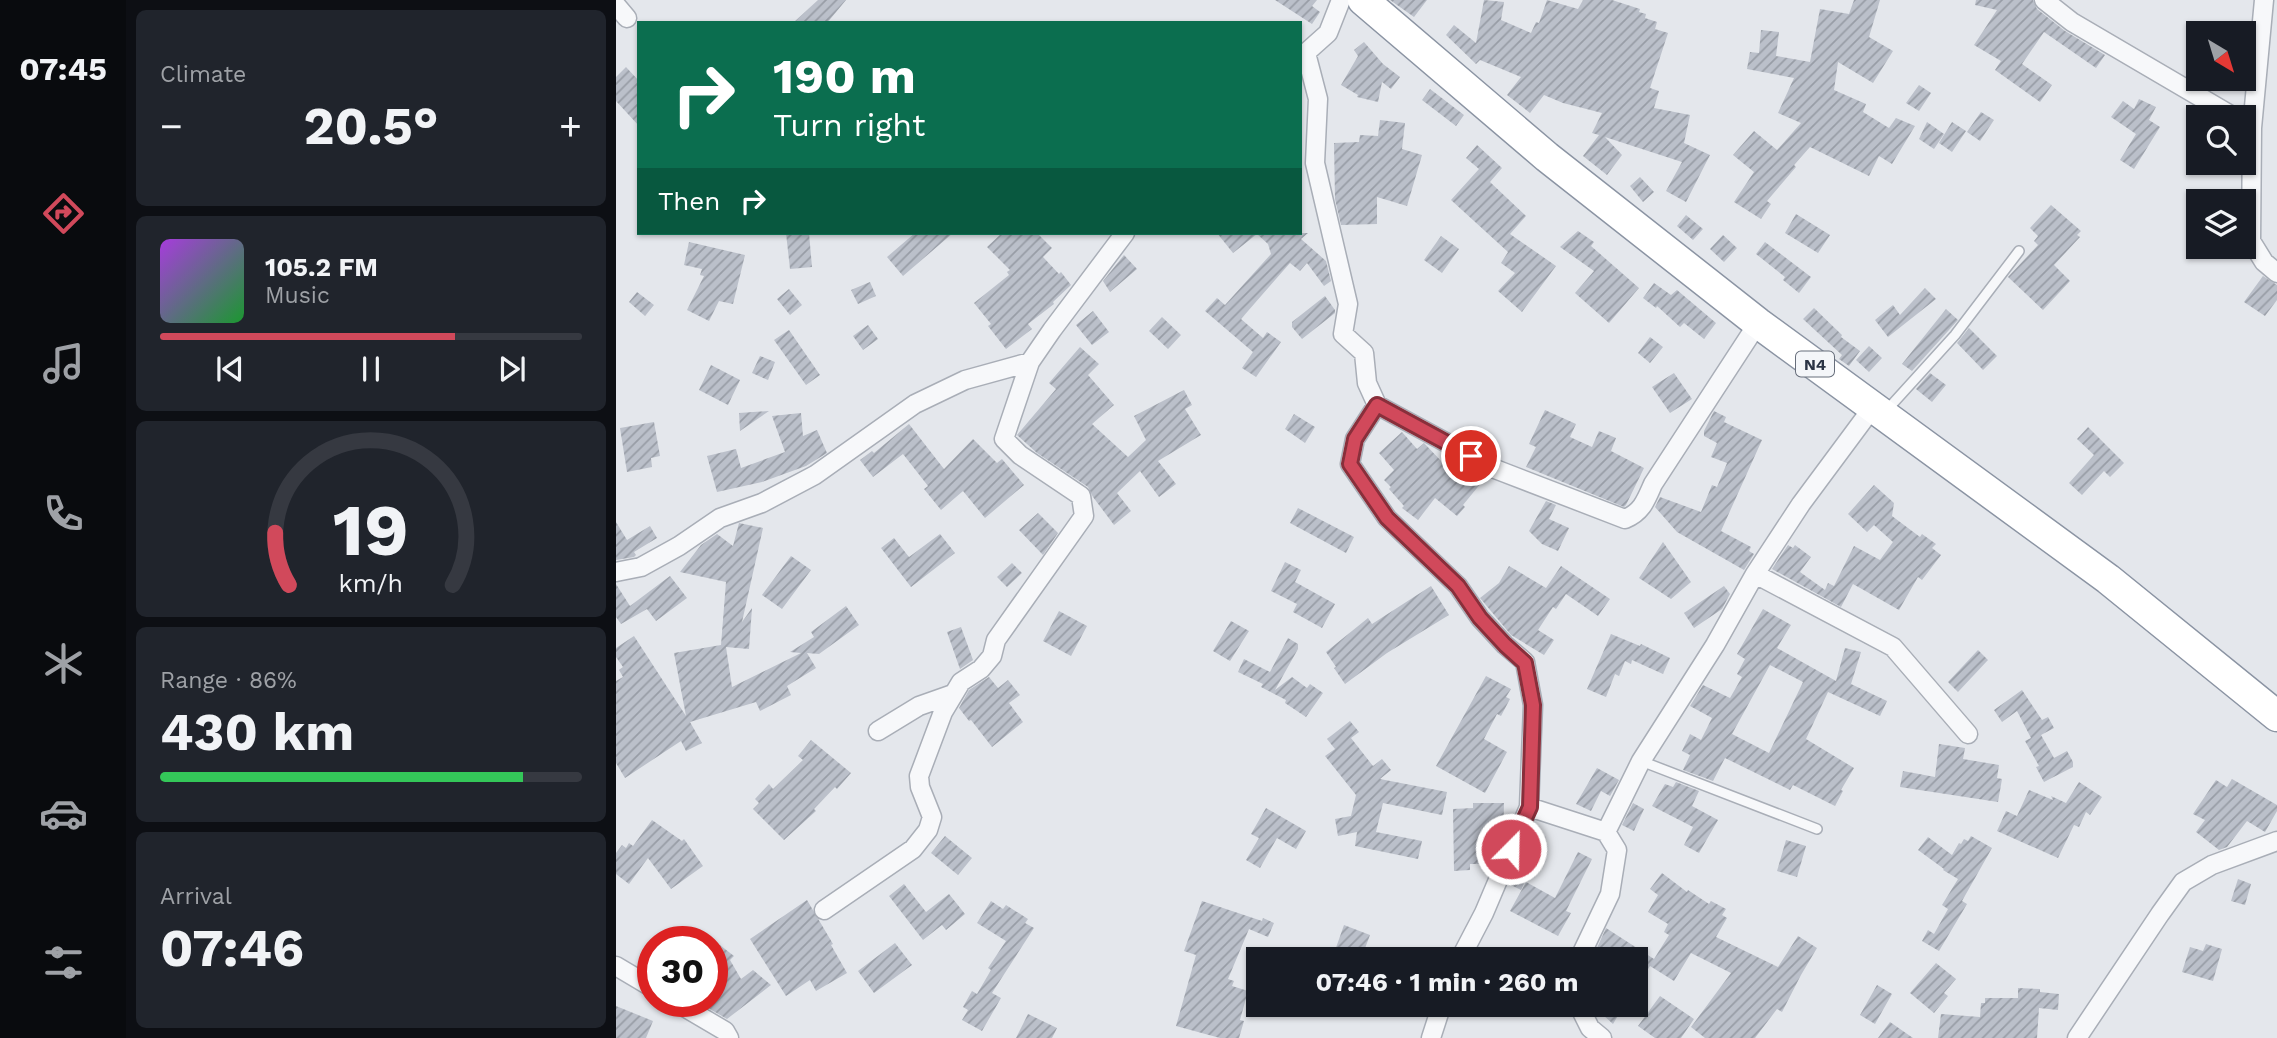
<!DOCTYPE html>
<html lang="en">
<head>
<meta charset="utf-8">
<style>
	:root { --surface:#171b24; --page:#20242c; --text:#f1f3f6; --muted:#9ea1a6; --line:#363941; --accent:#d1495b }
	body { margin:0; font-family:"Work Sans",sans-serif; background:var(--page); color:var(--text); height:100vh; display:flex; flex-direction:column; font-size:26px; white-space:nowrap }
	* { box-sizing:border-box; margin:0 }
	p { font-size:23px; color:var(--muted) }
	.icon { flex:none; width:38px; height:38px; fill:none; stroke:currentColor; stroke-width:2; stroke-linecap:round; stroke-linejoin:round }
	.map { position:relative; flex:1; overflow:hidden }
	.details { display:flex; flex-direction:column; gap:10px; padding:10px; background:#0d0f14; width:490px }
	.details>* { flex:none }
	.hud { position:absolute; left:21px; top:21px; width:665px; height:214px; border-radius:0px; box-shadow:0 2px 5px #0004; background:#0b6e4f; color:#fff; overflow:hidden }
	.needle { width:46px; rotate:142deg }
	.fabs { position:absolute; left:1570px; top:21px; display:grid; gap:14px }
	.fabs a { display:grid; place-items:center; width:70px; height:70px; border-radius:0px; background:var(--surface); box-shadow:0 2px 5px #0004; font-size:35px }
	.speed { position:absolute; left:21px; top:926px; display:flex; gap:14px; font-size:35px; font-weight:700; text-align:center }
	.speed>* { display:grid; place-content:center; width:91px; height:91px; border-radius:50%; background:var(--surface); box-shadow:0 2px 5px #0004; line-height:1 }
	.speed .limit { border:10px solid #d22; background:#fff; color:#111 }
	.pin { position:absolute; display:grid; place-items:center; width:60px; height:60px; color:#fff; margin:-30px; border:4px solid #fff; border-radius:50%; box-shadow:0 2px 7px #0007 }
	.me { position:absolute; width:77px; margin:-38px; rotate:23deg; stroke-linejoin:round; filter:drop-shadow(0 0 5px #0008) }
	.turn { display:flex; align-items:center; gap:24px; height:147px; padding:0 21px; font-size:32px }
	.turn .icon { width:91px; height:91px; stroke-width:2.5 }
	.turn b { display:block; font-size:49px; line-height:60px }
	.then { display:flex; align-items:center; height:66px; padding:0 21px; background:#0003; gap:14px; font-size:26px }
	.big { font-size:52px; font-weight:700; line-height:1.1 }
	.details .tile { flex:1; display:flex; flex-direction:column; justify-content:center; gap:10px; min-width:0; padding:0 24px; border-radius:10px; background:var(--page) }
	.details .dial { align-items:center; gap:0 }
	.dial svg { height:182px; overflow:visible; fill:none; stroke:var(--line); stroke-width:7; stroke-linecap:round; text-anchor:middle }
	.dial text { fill:var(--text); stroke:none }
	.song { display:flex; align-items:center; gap:21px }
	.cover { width:84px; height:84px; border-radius:10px; background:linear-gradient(135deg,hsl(280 70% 55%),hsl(130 70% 35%)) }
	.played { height:7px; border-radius:4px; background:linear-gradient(90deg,var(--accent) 70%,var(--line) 70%) }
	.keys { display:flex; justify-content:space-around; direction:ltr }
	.heat { display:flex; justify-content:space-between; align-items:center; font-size:38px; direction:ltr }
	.charge { height:10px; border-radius:5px; background:linear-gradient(90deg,#34c759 86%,var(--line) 0) }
	.trip { position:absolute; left:630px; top:947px; width:402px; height:70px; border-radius:0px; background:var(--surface); box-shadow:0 2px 5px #0004; font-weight:700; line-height:70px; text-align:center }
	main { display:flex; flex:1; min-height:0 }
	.dock { display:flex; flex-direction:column; width:126px; justify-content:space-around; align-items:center; background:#090b0e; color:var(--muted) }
	.dock .icon { width:49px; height:49px }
	.dock .selected { color:var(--accent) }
	.dock b { font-size:32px; color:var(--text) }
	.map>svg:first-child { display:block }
	.building { fill:url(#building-hatch); fill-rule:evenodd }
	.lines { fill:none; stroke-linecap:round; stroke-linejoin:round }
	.service-casing { stroke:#a9aeb7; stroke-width:12 }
	.minor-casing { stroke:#a9aeb7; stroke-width:21 }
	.trunk-casing { stroke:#8b94a3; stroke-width:33 }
	.service { stroke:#f7f8fa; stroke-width:9 }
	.minor { stroke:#f7f8fa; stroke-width:18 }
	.trunk { stroke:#fff; stroke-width:30 }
	.route-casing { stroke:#882f3b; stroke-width:18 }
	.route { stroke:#d1495b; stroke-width:12 }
	.labels { text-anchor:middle; stroke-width:6; stroke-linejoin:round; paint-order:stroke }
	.shield { fill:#f4f6f9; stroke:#676e7b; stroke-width:2 }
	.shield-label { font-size:16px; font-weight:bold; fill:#2b3445 }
</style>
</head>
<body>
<main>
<nav class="dock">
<b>07:45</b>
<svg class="icon selected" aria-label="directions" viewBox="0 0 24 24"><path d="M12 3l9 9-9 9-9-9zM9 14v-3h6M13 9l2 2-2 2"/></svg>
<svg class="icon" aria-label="music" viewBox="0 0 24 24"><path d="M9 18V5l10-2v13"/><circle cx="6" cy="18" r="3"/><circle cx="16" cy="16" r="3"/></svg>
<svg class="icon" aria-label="phone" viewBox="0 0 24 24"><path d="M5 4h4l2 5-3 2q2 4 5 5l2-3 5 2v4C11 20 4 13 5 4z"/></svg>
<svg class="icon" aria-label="climate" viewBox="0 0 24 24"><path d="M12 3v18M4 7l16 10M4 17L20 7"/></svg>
<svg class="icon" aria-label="car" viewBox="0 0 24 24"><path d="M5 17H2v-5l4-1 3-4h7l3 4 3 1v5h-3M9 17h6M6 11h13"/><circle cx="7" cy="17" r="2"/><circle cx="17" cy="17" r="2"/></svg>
<svg class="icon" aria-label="filters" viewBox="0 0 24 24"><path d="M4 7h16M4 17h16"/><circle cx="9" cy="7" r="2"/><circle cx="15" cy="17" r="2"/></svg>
</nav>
<section class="details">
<div class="tile"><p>Climate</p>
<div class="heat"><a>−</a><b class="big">20.5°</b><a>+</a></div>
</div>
<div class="tile">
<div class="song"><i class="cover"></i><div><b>105.2 FM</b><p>Music</p></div></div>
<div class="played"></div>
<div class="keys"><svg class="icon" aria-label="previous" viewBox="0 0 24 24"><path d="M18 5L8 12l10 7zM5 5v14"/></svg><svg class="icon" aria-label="pause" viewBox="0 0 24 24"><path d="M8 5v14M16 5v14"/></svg><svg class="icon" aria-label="next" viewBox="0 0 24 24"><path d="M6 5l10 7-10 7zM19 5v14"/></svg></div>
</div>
<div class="tile dial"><svg viewBox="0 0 100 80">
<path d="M14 69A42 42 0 1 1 86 69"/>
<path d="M14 69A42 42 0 0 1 8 46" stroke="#d1495b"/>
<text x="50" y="56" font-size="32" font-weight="700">19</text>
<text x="50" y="72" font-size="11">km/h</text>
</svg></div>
<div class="tile"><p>Range · 86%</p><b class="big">430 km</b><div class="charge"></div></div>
<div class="tile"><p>Arrival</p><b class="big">07:46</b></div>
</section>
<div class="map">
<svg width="1661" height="1038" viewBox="0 0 1661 1038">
	<defs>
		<pattern id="building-hatch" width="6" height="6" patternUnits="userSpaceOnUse" patternTransform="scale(1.75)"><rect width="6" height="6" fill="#bbc0ca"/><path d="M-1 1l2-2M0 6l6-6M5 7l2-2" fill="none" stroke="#989da6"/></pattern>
	</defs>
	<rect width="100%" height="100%" fill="#e4e7ec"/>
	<path class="building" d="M202 0H230L211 23H177Z
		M659 0H701L696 6 704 12 696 24Z
		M774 0H811L798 17Z
		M868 0 888 2 885 20 915 33 920 22 923 23 931 0 962 9 967 0H996L1024 9 1023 12 1030 14 1029 18 1041 22 1039 29 1052 33 1034 88 1043 91 1038 108 1074 115 1068 143 1094 155 1070 202 1050 191 1066 162 989 137 1006 155 991 175 967 156 983 135 976 133 986 113 947 103 928 95 914 113 891 95 905 77 864 60 860 64 830 35 838 25 860 43Z
		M1238 0H1264L1253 37 1277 51 1257 83 1222 62 1218 90 1250 104 1247 112 1273 128 1280 118 1299 126 1276 164 1263 156 1253 176 1194 147 1178 165 1180 167 1151 201 1155 204 1145 219 1118 202 1138 172 1117 155 1138 131 1161 150 1185 123 1162 113 1178 78 1131 69 1134 52 1143 53 1145 30 1163 32 1160 56 1194 62 1204 9 1233 14Z
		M1360 0H1417L1421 9 1449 31 1489 55 1480 68 1428 32 1406 64 1436 85 1424 102 1379 70 1385 61 1358 45 1381 10 1359 5Z
		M748 42 767 64 784 77 775 89 766 82 762 102 741 97 742 95 725 85 742 56 738 50Z
		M10 67 23 81V126L0 101V77Z
		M1303 85 1315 93 1303 111 1290 103Z
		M814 89 848 115 840 126 806 100Z
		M1523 99 1540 107 1533 120 1544 127 1518 169 1504 160 1520 134 1495 117 1507 101 1518 109Z
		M1365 112 1378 120 1364 141 1351 132Z
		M764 120 789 123 786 149 806 155 791 206 761 197V224L725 225 719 199 718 143 743 142 744 135 762 136Z
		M1311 122 1328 134 1318 149 1303 139Z
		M1336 122 1350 131 1336 152 1323 143Z
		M861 145 886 168 874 182 910 216 894 234 940 266 906 312 882 291 899 273 885 263 892 252 835 200 863 169 850 158Z
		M1024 177 1038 192 1027 202 1014 186Z
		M1435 205 1465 231 1461 235 1464 237 1438 265 1454 281 1427 310 1392 277 1422 245 1418 241 1422 236 1414 228Z
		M1180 214 1214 235 1202 253 1169 233Z
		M1070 215 1087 229 1077 240 1061 226Z
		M962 231 978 242 975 246 1023 288 993 323 959 293 978 271 944 247Z
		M170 233H193L196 267 174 269Z
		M299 233H337L287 276 271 257Z
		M386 233H421L436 248 427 257 443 274 445 272 455 285 437 302 438 304 412 324 416 329 390 349 372 326 375 324 358 303 393 275 391 272 394 270 371 247Z
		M601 233H692L685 239 710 261 715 281 708 286 691 263 684 271 674 263 625 319 647 338 651 332 665 342 640 377 626 368 637 352 589 311 601 298 609 305 655 254 652 244 641 234 617 253Z
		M1107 235 1121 248 1108 262 1094 249Z
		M825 236 843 249 826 273 808 260Z
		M73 242 129 255 117 304 103 301 93 321 71 310 88 276 84 275 86 269 68 265Z
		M1149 242 1195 277 1183 293 1167 280 1169 277 1140 254Z
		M508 255 521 269 494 292 487 281Z
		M1647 276 1661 285V300L1649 316 1628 302Z
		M254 282 260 296 242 304 235 290Z
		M1038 283 1055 295 1061 290 1100 323 1088 339 1068 323 1064 327 1041 306 1040 308 1027 298Z
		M1309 288 1320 299 1272 337 1259 320 1277 305 1284 315Z
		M173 289 186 305 174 315 161 299Z
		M21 292 38 305 29 316 13 302Z
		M709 296 719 310V313L686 339 676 327V322Z
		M1198 308 1226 335 1225 337 1244 351 1233 366 1223 359 1226 355 1187 319Z
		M1330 309 1342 320 1296 371 1286 364Z
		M477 311 493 332 476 345 460 325Z
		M546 317 565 335 552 349 533 331Z
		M252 325 262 339 247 350 237 336Z
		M1353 328 1381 356 1367 370 1341 343Z
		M173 330 204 375 190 385 158 340Z
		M1034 337 1047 347 1034 363 1022 353Z
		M1253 346 1266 358 1253 372 1240 360Z
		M464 347 483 364 472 375 498 405 476 424 512 457 530 440 518 416 568 390 576 405 569 409 585 435 542 461 560 484 543 497 524 471 501 493 515 511 498 525 477 497 472 487 421 453 401 435 440 389 433 383Z
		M144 356 159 362 152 380 136 373Z
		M95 365 124 380 112 405 83 390Z
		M1058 373 1076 399 1054 413 1036 387Z
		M1314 373 1330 385 1316 402 1300 389Z
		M929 410 960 424 954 437 976 447 983 431 1000 438 995 451 1028 468 1010 505 1008 507 910 467 920 447 913 444Z
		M153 411 124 431 123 413Z
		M1098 411 1110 417 1108 422 1146 440 1105 531 1135 547 1133 551 1138 554 1128 570 1061 532 1039 507 1044 497 1085 512 1096 485 1101 487 1111 463 1095 457 1101 443 1088 436V431Z
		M185 413 187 436 201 430 211 453 190 466 146 482 101 492 91 456 120 449 125 468 169 452 156 416Z
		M678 414 699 427 689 443 669 429Z
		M38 422 44 456 35 458 36 467 11 472 4 428Z
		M293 424 328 469 357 439 381 463 386 459 408 485 369 518 347 491 325 510 308 489 312 486 287 454 257 477 244 460 256 451 258 453Z
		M1472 427 1508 463 1494 477 1488 471 1466 495 1453 483 1478 455 1461 439Z
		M786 432 801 449 808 443 827 463 832 456 870 477 847 505 849 507 841 516 819 498 802 520 786 508 788 506 773 489 775 487 768 480 778 470 763 453Z
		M1258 485 1278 503 1276 516 1304 537 1306 534 1320 544 1316 548 1325 555 1306 580 1302 577 1283 610 1237 584 1225 607 1156 569 1172 545 1177 548 1179 545 1195 557 1184 572 1209 590 1212 583 1218 586 1238 546 1264 560 1277 542 1258 525 1251 532 1232 514Z
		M930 501 940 505 933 519 953 528 942 551 926 544 913 531Z
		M682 508 738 537 730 553 674 523Z
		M422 513 442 533 427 555 403 530Z
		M0 522 11 540 34 526 41 538 18 552 20 555 18 557 0 560Z
		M123 523 147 528 126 622 136 608 133 649 110 647 116 687 185 653 174 652 198 637 195 632 230 606 243 625 203 654 191 653 200 668 171 686 175 695 144 711 140 702 74 722 86 743 70 751 65 741 9 778 0 763V681L7 677 3 670 7 667 0 657V648L18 636 70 716 58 653 105 645 110 582 64 572 85 545 101 534 117 546Z
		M324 534 339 553 295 587 265 548 278 538 293 557Z
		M1047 542 1075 582 1055 599 1023 578Z
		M175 556 195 570 166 609 146 595Z
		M669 562 685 570 679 582 719 604 706 628 677 612 681 604 655 591Z
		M396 563 406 573 391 587 381 577Z
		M893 566 930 588 945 566 994 599 982 616 950 594 940 609 937 607 922 630 938 640 928 655 895 635 864 598 883 583Z
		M54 576 71 598 40 621 31 609 5 624 0 617V584L14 606Z
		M815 586 833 615 771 653 729 684 718 668 720 667 710 652 752 618 756 624Z
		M1108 586 1114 594 1106 609 1078 628 1068 613Z
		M1147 609 1175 625 1161 648 1220 681 1229 648 1245 652 1235 684 1271 701 1264 716 1212 692 1190 739 1238 768 1225 790 1227 791 1219 806 1177 785 1174 790 1109 758 1097 781 1067 770 1074 755 1066 751 1074 734 1085 740 1096 718 1074 706 1087 685 1114 698 1126 677 1121 674 1129 659 1121 654ZM1154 665 1187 682 1153 753 1116 734Z
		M443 611 471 626 455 656 427 641Z
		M615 621 633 631 614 661 597 651Z
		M345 627 357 660 344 669 331 632Z
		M995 634 1024 646 1025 644 1054 658 1047 674 1016 660 1015 664 1009 661 1003 676 999 674 990 697 971 689Z
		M672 638 682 644V649L659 690 676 677 691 688 694 684 707 693 690 717 669 703 670 700 645 687 647 684 622 672 628 659 654 672Z
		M1362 650 1372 660 1342 692 1332 682Z
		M870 676 895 689 890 697 894 699 885 716 881 714 868 739 891 752 869 793 820 766Z
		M373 677 382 688 392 680 404 695 393 703 407 722 376 747 355 720 353 721 343 708 353 690Z
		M1406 690 1426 720 1432 717 1438 728 1425 735 1438 758 1451 751 1457 762V767L1428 782 1420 767 1423 766 1409 741 1415 738 1401 711 1386 722 1378 710Z
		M734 721 743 732 735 738 757 766 766 759 775 770 764 779 831 792 826 815 767 803 760 832 806 841 802 859 739 846 741 832 722 836 719 819 735 816 740 795 709 756 719 749 711 739Z
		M195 740 235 773 221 789 219 787 198 809 200 811 168 840 137 809 143 803 139 799 153 784 157 789 187 760 182 756Z
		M1323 744 1349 748 1347 759 1383 765 1381 778 1386 779 1382 802 1284 787 1287 771 1319 777Z
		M981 768 1003 780 994 796 985 791 975 811 960 804Z
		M1616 779 1661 805V811L1649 832 1631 821 1611 847 1603 850 1580 832 1589 820 1577 814 1600 780 1611 787Z
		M1060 782 1083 791 1076 806 1102 820 1083 853 1068 845 1077 827 1036 806 1049 784 1057 787Z
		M1463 782 1486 797 1474 815 1470 812 1463 827 1458 825 1442 858 1381 831 1390 811 1401 816 1413 790 1437 800 1435 796 1450 803Z
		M857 803H888L887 839 876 864H854V870L838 871 837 809 857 808Z
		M1017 803 1028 809 1018 831 1006 825Z
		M650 808 690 831 680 849 661 838 644 868 630 860 643 838 635 834Z
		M36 820 66 841 68 839 87 866 55 889 32 858 13 884 0 874V853L6 845 10 848 13 843 17 846Z
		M915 830 930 837 905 890 893 884Z
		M329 836 356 858 342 875 315 853Z
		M1355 836 1376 848 1346 901 1351 904 1323 951 1306 941 1312 930 1318 934 1332 909 1326 905 1342 879 1327 870 1328 869 1302 850 1312 837 1336 855 1343 843 1345 844 1348 839 1352 841Z
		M1170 840 1190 846 1181 877 1161 871Z
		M962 852 976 859 950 911 955 913 942 936 894 911 910 882 939 898Z
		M1046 873 1071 892 1072 890 1093 904 1095 901 1110 909 1106 915 1111 918 1100 937 1162 967 1182 936 1201 948 1185 975 1166 1012 1161 1009 1139 1038H1089L1075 1027 1115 973 1075 953 1058 981 1034 966 1020 988V959H976L990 928 1038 959 1053 935 1048 932 1052 924 1032 912 1042 895 1034 889Z
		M1622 879 1635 884 1629 905 1615 901Z
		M288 884 310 912 333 894 349 914 330 930 326 925 307 940 273 896Z
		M191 900 217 944 215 945 231 973 200 991 194 980 170 996 134 939Z
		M375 901 387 909 390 905 412 919 409 923 418 928 376 993 385 998 366 1031 346 1020 352 1010 347 1007 356 991 361 994 375 970 372 968 390 941 361 923Z
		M586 901 646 921 647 918 658 923 652 937 633 929 612 979 618 981 616 986 632 991 624 1020 628 1021 623 1038H604L560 1026 580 955 568 951Z
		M728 925 754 935 745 959H716Z
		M96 939 118 956 114 960 125 979 137 970 155 985 111 1019 80 1001H96Z
		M279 943 296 965 258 993 242 971Z
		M1590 944 1606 949 1597 981 1566 972 1574 947 1587 951Z
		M1320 963 1340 979 1328 993 1332 996 1318 1013 1294 993Z
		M1261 985 1276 994 1259 1024 1244 1015Z
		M1402 988 1424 989V992L1443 994 1442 1010 1423 1008 1421 1038H1322L1325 1014 1364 1017 1365 1003H1369V998H1402Z
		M1044 996 1078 1019 1065 1038H1039L1022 1026Z
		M975 1004H1009L997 1024Z
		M0 1006 37 1021 30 1038H0Z
		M412 1014 441 1028 436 1038H400Z
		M1274 1022 1297 1038H1262Z"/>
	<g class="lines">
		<defs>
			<path id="service" d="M1270 411 1339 335 1403 251
				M1025 761 1201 829"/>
			<path id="minor" d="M1428 0 1456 22 1618 117
				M1648 0 1636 128 1635 241 1648 262 1661 273
				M0 5 11 18
				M690 53 702 99 699 163 732 304 727 334 748 353 751 383 761 405 879 469 1009 519C1026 512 1030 500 1037 484L1142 323
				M684 58 712 33 725 0
				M761 405 739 439 734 464 771 518 842 586 864 618 889 645 909 662 917 705 913 807 868 913 844 959
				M0 572 25 567 63 546 104 518 146 503 199 475 299 404 349 380 414 362 436 330 509 233
				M1139 574 1277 647 1352 734
				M262 731 303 706 337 694
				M913 807 990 832
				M208 910 297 849 312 830 316 817 304 787 303 776 327 712 345 682 365 669 376 656 380 640 468 516 465 496 404 455 388 439 414 362
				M963 959 994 894 1001 850 990 832 1025 761 1099 645 1139 574 1185 504 1257 407
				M0 966 37 988
				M58 1001 109 1031 113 1038
				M962 1004 974 1028 986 1038
				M815 1038 826 1004
				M1461 1038 1544 914 1567 882 1596 865 1661 841"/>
			<path id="trunk" d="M747 0 931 157 1142 323 1492 579 1661 716"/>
		</defs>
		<use href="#service" class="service-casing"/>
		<use href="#minor" class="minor-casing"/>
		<use href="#trunk" class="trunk-casing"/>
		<use href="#service" class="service"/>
		<use href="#minor" class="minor"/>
		<use href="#trunk" class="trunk"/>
	</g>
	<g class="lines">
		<defs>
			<path id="route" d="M855 456 761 405 739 439 734 464 771 518 842 586 864 618 889 645 909 663 917 705 914 807 895 849"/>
		</defs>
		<use href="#route" class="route-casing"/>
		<use href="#route" class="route"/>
	</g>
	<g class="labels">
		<rect class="shield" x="1180" y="351.5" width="38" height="25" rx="5"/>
		<g class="shield-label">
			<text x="1199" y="370">N4</text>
		</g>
	</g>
</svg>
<div class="fabs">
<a><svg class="needle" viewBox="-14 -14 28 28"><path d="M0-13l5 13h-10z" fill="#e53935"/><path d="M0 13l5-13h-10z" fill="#9ea1a6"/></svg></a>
<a><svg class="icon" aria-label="search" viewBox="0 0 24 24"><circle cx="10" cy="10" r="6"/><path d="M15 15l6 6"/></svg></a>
<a><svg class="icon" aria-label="layers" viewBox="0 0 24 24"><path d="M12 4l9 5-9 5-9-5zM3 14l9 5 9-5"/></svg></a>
</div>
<div class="speed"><div class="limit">30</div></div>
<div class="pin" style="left:855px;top:456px;background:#d93025"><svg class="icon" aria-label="arrive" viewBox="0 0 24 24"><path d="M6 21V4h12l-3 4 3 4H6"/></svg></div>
<svg class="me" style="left:895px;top:849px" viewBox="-20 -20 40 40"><circle r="17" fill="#d1495b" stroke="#fff" stroke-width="3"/><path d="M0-11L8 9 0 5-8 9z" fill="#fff"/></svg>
<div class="trip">07:46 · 1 min · 260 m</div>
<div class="hud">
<div class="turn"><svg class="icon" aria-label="right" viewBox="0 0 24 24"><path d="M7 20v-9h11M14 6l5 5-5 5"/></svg><div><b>190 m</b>Turn right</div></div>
<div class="then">Then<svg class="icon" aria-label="right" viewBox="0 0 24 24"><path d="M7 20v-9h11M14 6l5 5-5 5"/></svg></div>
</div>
</div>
</main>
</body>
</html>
